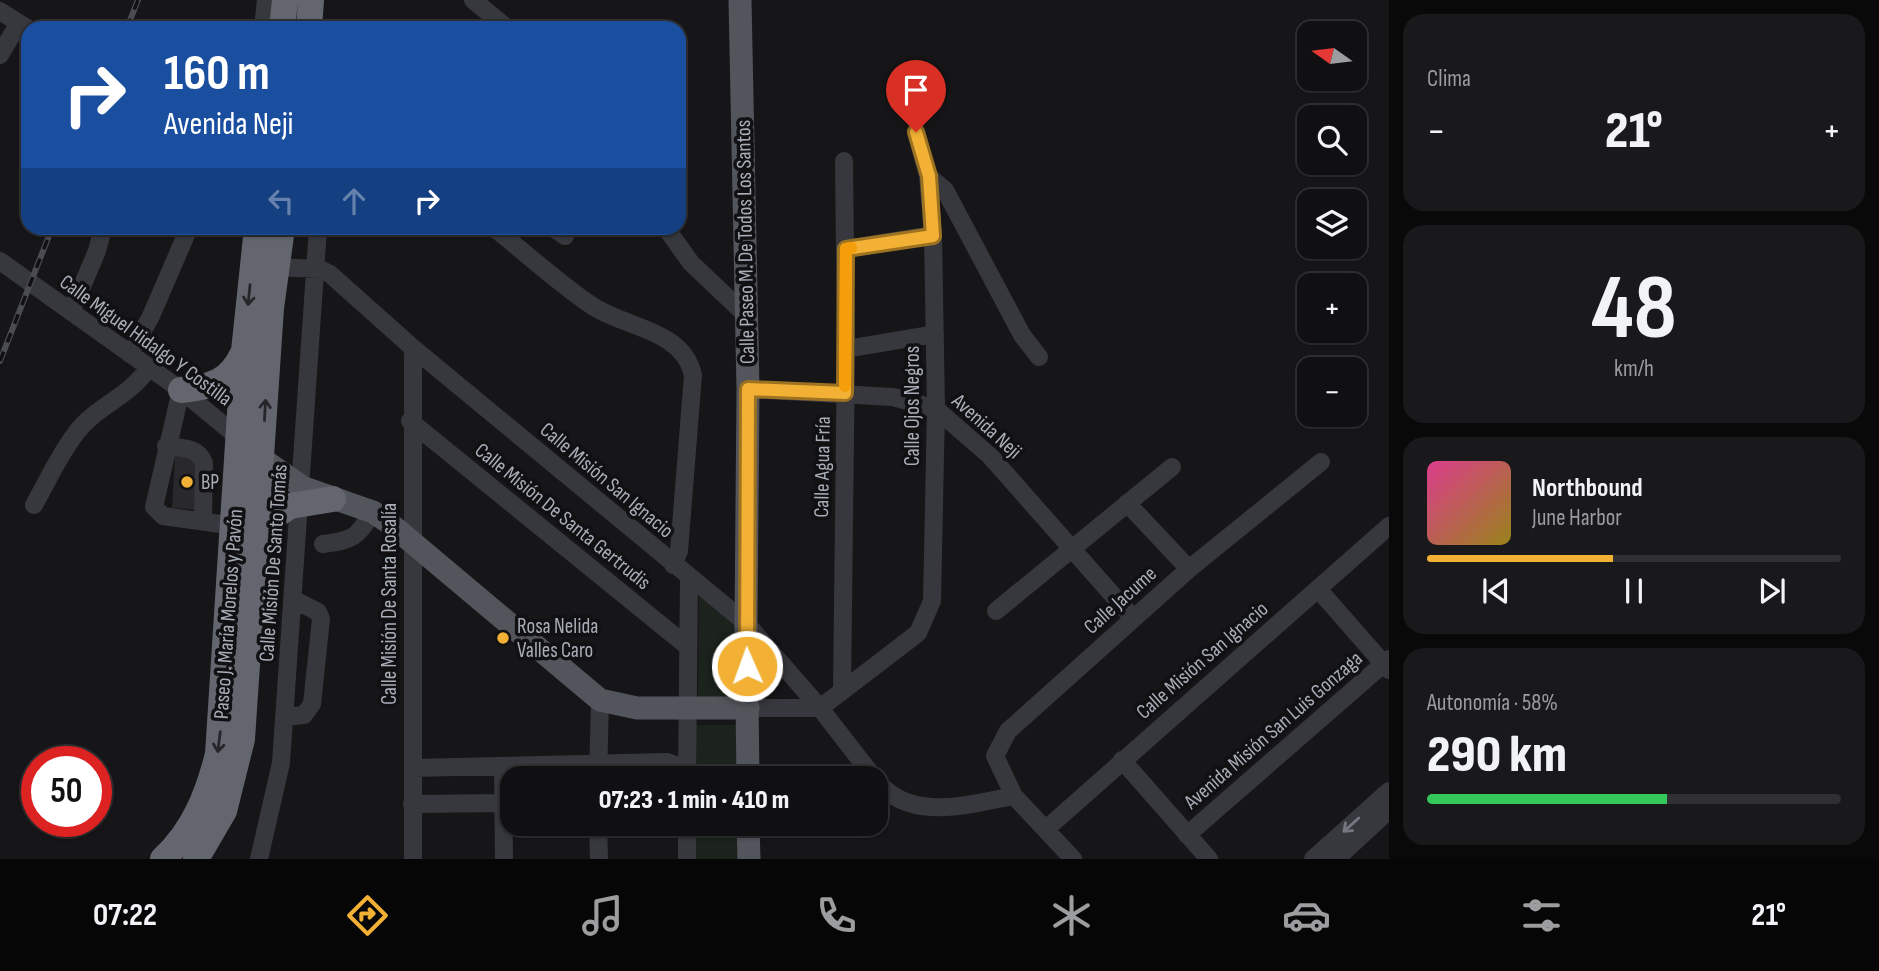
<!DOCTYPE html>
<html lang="es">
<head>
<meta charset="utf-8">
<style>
	:root { --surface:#101012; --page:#19191b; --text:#f1f3f6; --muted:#9c9d9f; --line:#303032; --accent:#f2b134 }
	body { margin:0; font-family:"Sofia Sans Condensed",sans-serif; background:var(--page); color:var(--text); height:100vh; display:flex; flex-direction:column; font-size:26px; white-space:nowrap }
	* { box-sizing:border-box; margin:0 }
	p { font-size:23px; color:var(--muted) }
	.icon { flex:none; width:38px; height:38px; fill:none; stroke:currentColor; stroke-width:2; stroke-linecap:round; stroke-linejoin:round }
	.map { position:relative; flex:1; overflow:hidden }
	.panel { display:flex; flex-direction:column; gap:14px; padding:14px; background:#09090a; width:490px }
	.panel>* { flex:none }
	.banner { position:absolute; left:21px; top:21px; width:665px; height:214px; border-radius:21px; box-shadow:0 2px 5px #0004,0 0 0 2px var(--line); background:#1a4fa0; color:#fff; overflow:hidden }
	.needle { width:46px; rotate:284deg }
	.controls { position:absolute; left:1297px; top:21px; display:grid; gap:14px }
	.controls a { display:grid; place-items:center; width:70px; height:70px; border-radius:14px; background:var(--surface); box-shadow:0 2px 5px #0004,0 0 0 2px var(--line); font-size:35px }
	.speed { position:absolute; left:21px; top:746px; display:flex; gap:14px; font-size:35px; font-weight:700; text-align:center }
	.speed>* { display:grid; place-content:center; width:91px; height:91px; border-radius:50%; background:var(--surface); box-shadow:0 2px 5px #0004,0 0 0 2px var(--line); line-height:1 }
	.speed .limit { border:10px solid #d22; background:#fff; color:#111 }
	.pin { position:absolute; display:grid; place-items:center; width:60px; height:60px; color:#fff; margin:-72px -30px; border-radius:50% 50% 50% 0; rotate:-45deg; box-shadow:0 0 7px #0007 }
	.pin .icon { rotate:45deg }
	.me { position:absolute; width:77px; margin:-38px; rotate:358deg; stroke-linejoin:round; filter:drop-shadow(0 0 5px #0008) }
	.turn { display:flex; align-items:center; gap:24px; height:147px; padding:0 28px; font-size:32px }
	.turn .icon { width:91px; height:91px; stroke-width:2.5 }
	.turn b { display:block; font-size:49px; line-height:60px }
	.lanes { display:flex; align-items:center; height:66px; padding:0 28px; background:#0003; justify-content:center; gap:35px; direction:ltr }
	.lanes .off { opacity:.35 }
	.big { font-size:52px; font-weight:800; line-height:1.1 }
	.panel .tile { flex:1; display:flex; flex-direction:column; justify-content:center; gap:10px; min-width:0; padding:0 24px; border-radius:21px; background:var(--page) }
	.panel .dial { align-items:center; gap:0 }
	.dial b { font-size:91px; line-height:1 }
	.song { display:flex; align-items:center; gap:21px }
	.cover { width:84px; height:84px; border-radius:10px; background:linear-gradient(135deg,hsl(330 70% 55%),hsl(50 70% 35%)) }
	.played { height:7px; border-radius:4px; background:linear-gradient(90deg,var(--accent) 45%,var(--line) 45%) }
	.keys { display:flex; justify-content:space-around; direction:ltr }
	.heat { display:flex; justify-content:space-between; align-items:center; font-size:38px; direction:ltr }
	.charge { height:10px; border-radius:5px; background:linear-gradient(90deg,#34c759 58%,var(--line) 0) }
	.trip { position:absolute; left:500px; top:766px; width:388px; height:70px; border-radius:21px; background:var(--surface); box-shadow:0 2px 5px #0004,0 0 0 2px var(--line); font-weight:800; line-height:70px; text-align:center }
	.menu { display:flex; height:112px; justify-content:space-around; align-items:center; background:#060607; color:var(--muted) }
	.menu .icon { width:49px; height:49px }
	.menu .current { color:var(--accent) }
	.menu b { font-size:32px; color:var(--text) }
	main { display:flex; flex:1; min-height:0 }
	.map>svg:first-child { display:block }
	.green { fill:#1c231d }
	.building { fill:#29292c }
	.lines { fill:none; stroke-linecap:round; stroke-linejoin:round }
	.minor { stroke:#37383d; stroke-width:18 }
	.major { stroke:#53555c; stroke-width:23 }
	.highway { stroke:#63666e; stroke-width:26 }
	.rail-casing { stroke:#4a4c52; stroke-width:6 }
	.rail { stroke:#111113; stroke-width:3.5; stroke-dasharray:10; stroke-linecap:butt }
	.oneway { stroke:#26262a }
	.oneway2 { stroke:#757881 }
	.route-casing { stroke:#9d7322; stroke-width:18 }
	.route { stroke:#f2b134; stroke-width:12 }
	.slow { stroke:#f59e0b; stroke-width:12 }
	.poi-dot { fill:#f2b134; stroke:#111113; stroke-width:2.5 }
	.labels { text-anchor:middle; stroke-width:7; stroke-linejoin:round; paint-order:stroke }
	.street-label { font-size:21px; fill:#a8adb8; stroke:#111113 }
	.poi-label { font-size:21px; fill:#a8adb8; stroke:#111113; text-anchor:start }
</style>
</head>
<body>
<main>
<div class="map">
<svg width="1389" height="859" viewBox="0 0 1389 859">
	<rect width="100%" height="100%" fill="#161618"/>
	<path class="green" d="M699 595 739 621 741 710 698 708Z
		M696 725H739V779H695Z
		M694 824H739L740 859H693Z"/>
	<path class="building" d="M175 455 202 457 199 510 172 508Z"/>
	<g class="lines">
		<path class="minor" d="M473 0 507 28
			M0 11 27 28
			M263 28 266 0
			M0 55 19 23
			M928 176 945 190 1022 335 1039 357
			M494 228C526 253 557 282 591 305 624 328 683 329 693 375L679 551 673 565
			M553 228 565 236
			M666 228 691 263 747 316
			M846 249 933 235
			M0 261 181 390 244 442
			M275 267 320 269 330 274 413 348 746 623 820 708 875 779
			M71 312 97 251 103 228
			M413 348V859
			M846 349 935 334
			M130 354 151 316 189 228
			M748 389 893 397 936 409 990 456 1133 618
			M181 390 154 507 163 516 242 527
			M410 421 687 646
			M166 446C182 448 198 447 204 463L203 521
			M1127 503 1189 569
			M34 505C47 482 59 455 76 433 96 406 131 396 149 367
			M323 544C354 540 356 538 373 512
			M1318 589 1389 670
			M996 611 1172 467
			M842 691 846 349 844 161
			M748 708H820L918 633 932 601 936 409 933 235 928 176 916 132
			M285 717 304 715 312 704 321 619 318 612 293 599
			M1122 760 1209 859
			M503 766 504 859
			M413 768 667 762 675 765V779
			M598 779 600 700
			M687 779 689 578
			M877 781C911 823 969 804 1014 796L1073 859
			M1014 796 995 756 1008 731 1189 569 1321 462
			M412 804 504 803
			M598 824 599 859
			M687 824V859
			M1046 829 1389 526
			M1187 835 1389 659
			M259 859 281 763 318 228
			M1313 859 1389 791
			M1336 859 1389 810"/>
		<path class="major" d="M740 0 748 389 746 623 748 779
			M262 459 302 487 373 512 388 522 600 700 637 708H748
			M748 824 749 859"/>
		<path class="highway" d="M282 28 285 0
			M309 28 311 0
			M181 390C211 387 230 382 243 353
			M256 529 290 506 333 499
			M163 859C194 830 208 794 218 754L244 351 257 228
			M196 859 224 811 242 739 271 308 282 228"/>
		<defs>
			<path id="rail" d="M127 28 138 0
				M0 361 52 228"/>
		</defs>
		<use href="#rail" class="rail-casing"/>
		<use href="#rail" class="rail"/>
	</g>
	<defs><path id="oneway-shaft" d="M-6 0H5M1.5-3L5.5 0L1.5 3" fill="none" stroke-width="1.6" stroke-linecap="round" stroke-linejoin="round" transform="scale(1.75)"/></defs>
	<g class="oneway">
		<use href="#oneway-shaft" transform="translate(249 295) rotate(96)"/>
		<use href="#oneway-shaft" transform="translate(265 410) rotate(-87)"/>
		<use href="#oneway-shaft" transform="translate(219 742) rotate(97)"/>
	</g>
	<use class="oneway2" href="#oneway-shaft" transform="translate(1351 825) rotate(138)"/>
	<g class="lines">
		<defs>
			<path id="route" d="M747 666 748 389 845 393 846 249 933 236 929 176 916 132"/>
		</defs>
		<use href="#route" class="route-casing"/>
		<use href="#route" class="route"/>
		<path class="slow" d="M845 386 846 249 851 248"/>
	</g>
	<g class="poi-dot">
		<circle cx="187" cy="482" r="7"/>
		<circle cx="503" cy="638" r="7"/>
	</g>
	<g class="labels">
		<g class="street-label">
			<text transform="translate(745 242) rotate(-91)" y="7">Calle Paseo M. De Todos Los Santos</text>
			<text transform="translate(146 340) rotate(36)" y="7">Calle Miguel Hidalgo Y Costilla</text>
			<text transform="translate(912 406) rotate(-90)" y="7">Calle Ojos Negros</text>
			<text transform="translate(987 426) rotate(42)" y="7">Avenida Neji</text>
			<text transform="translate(822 467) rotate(-89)" y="7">Calle Agua Fría</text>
			<text transform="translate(607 480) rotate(40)" y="7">Calle Misión San Ignacio</text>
			<text transform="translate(563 516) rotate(39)" y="7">Calle Misión De Santa Gertrudis</text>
			<text transform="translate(273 563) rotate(-86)" y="7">Calle Misión De Santo Tomás</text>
			<text transform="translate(1120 600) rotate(-42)" y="7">Calle Jacume</text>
			<text transform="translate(389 604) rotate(-90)" y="7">Calle Misión De Santa Rosalía</text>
			<text transform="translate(228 614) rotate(-86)" y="7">Paseo J. María Morelos y Pavón</text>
			<text transform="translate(1202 660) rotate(-41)" y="7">Calle Misión San Ignacio</text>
			<text transform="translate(1273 730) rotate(-41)" y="7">Avenida Misión San Luis Gonzaga</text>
		</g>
		<g class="poi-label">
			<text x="201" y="489">BP</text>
			<text x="517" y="633">Rosa Nelida<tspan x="517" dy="24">Valles Caro</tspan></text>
		</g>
	</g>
</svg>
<div class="controls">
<a><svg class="needle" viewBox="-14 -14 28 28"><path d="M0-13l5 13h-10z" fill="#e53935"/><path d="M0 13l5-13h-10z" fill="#9c9d9f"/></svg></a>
<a><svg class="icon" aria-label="search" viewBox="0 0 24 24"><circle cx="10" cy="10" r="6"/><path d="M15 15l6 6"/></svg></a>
<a><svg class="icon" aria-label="layers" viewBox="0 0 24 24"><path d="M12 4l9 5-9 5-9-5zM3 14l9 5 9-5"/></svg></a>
<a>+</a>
<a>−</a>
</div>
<div class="speed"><div class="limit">50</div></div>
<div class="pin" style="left:916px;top:132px;background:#d93025"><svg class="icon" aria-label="arrive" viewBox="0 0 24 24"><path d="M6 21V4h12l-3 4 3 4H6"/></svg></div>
<svg class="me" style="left:747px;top:666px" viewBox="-20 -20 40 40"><circle r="17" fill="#f2b134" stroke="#fff" stroke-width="3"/><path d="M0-11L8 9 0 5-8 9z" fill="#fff"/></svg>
<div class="trip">07:23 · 1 min · 410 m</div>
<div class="banner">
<div class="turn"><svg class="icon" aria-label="right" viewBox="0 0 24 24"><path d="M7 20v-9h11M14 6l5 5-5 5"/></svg><div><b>160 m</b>Avenida Neji</div></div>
<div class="lanes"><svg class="icon off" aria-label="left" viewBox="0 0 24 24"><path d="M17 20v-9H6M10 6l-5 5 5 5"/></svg><svg class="icon off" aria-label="ahead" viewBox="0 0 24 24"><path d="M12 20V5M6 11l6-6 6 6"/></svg><svg class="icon" aria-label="right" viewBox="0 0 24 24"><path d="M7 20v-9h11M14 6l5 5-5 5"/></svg></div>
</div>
</div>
<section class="panel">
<div class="tile"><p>Clima</p>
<div class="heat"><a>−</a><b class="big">21°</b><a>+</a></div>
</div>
<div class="tile dial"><b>48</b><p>km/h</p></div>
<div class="tile">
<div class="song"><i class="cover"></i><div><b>Northbound</b><p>June Harbor</p></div></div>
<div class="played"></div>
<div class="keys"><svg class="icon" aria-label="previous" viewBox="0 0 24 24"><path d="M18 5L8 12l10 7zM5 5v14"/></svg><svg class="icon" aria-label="pause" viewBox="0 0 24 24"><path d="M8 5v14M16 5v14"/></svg><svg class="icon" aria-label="next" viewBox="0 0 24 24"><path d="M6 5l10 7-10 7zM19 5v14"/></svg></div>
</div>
<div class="tile"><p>Autonomía · 58%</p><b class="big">290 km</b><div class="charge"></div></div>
</section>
</main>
<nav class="menu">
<b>07:22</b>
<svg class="icon current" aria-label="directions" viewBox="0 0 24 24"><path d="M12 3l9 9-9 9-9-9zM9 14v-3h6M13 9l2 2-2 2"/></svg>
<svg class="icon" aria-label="music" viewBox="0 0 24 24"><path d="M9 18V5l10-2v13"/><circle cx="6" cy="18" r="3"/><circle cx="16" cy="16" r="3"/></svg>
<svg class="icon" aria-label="phone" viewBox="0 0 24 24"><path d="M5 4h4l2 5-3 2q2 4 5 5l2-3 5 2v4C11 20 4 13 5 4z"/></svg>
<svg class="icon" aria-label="climate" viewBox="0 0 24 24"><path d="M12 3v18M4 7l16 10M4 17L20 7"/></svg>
<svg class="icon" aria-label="car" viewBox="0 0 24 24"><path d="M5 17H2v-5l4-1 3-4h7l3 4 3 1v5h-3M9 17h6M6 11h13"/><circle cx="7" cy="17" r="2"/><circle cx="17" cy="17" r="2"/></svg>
<svg class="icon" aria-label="filters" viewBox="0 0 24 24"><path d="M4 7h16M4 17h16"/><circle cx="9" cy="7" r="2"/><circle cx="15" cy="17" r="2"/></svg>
<b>21°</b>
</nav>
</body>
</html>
